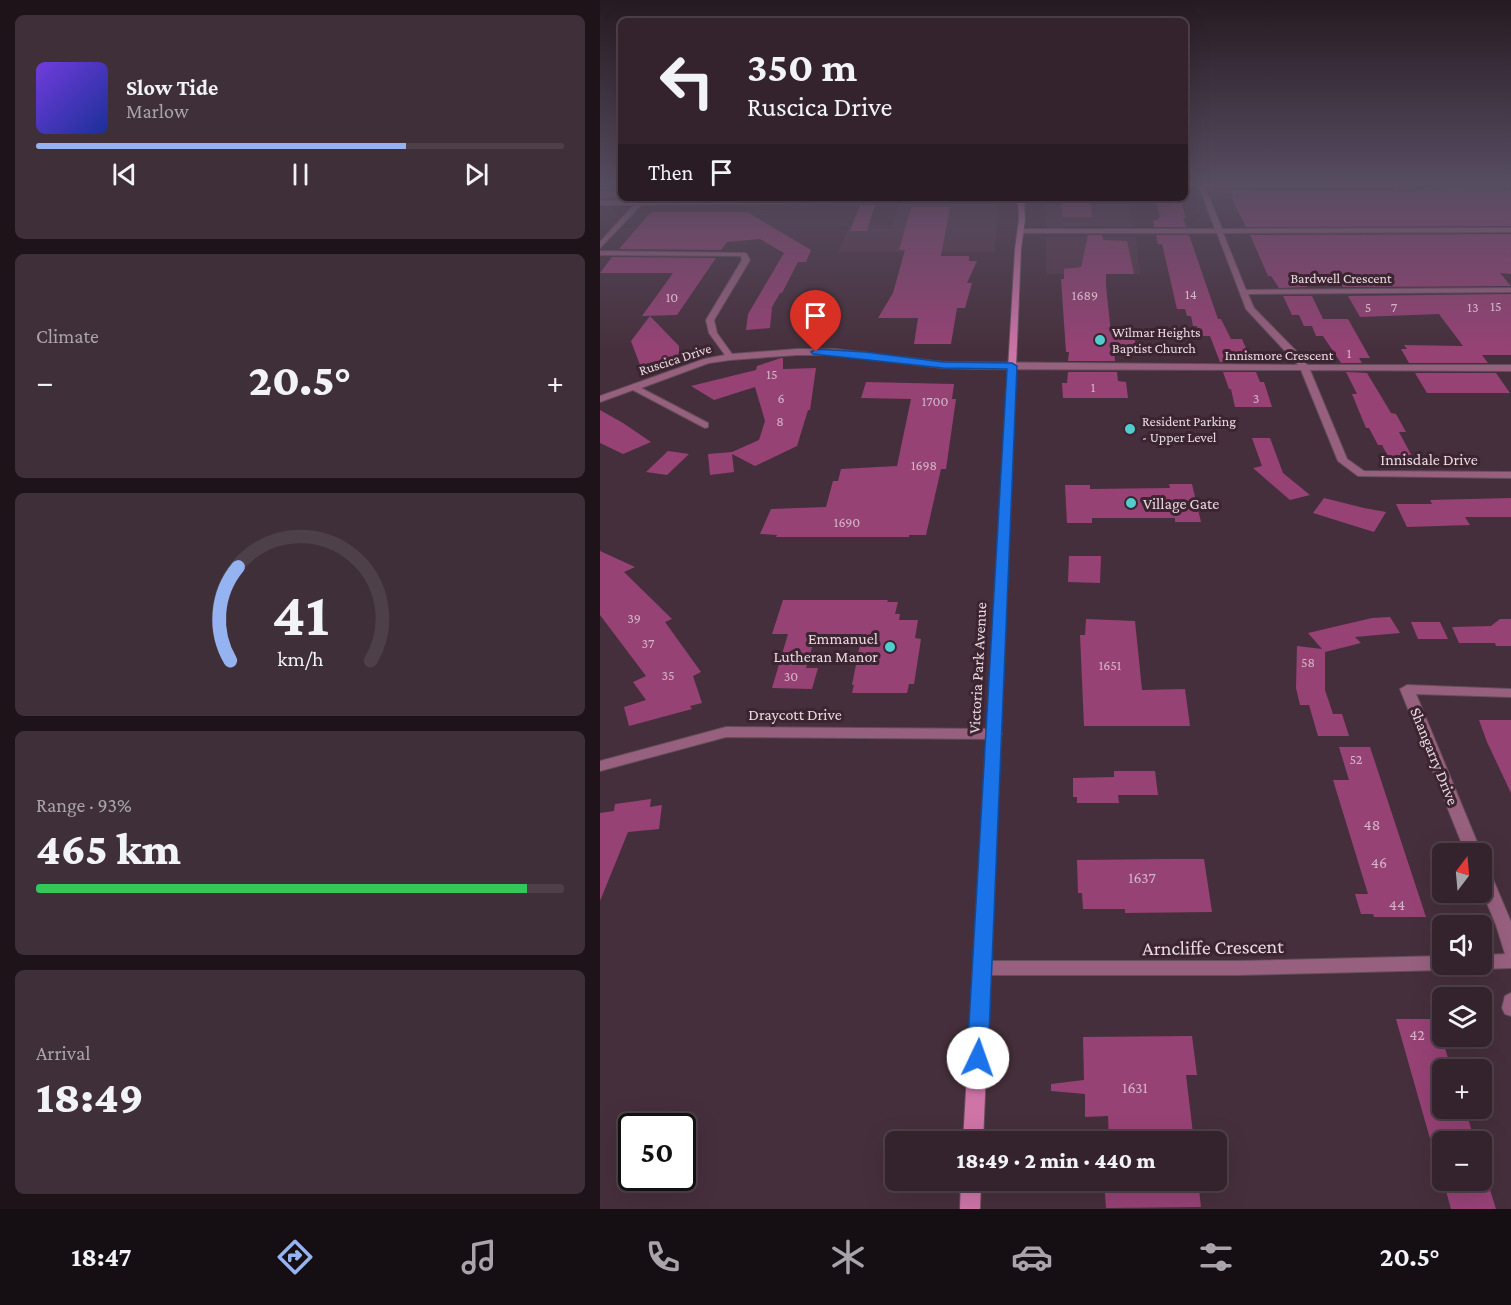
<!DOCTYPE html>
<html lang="en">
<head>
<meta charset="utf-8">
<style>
	:root { --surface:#34232d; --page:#3f2f39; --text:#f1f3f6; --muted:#a9a4aa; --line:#4e4049; --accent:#95b2f1 }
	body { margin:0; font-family:"Crimson Pro",serif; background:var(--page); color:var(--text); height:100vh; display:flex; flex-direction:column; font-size:22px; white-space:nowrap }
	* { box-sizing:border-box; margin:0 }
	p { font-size:20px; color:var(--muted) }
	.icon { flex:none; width:33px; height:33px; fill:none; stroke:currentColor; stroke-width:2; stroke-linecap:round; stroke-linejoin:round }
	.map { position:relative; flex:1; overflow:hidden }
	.side { display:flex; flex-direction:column; gap:15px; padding:15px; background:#1d1319; width:600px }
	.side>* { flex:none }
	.banner { position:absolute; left:18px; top:18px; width:570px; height:183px; border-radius:9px; box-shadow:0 6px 24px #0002,0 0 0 2px var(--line); background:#34232d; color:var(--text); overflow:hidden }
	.needle { width:39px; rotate:16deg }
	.buttons { position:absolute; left:832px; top:843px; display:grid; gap:12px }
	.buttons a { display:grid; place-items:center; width:60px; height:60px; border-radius:9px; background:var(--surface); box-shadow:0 6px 24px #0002,0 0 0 2px var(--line); font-size:30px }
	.speed { position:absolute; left:18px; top:1113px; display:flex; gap:12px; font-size:30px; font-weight:700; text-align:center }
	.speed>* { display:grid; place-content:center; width:78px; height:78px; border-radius:50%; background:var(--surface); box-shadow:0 6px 24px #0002,0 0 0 2px var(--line); line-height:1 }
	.speed .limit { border:3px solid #111; border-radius:9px; background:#fff; color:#111 }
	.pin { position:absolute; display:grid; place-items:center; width:51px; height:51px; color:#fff; margin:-62px -26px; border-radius:50% 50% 50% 0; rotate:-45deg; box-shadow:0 0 6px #0007 }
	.pin .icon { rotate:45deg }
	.me { position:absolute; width:66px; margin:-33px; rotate:3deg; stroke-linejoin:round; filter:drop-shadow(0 0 4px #0008) }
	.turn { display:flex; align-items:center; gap:21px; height:126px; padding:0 30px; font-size:27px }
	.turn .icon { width:78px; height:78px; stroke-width:2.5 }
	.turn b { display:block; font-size:42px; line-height:51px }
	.then { display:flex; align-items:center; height:57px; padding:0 30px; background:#0003; gap:12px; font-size:22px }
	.big { font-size:45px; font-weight:800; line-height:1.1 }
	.side .widget { flex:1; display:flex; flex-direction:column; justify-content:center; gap:9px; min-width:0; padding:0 21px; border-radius:9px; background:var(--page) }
	.side .dial { align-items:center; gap:0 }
	.dial svg { height:156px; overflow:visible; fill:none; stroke:var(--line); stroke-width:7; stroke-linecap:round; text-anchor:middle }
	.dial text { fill:var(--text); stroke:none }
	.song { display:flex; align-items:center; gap:18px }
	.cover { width:72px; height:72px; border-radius:9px; background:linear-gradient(135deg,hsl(260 70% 55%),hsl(230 70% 35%)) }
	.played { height:6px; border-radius:3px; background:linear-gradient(90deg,var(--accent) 70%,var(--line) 70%) }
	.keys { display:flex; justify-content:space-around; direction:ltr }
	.heat { display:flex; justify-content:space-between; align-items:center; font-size:33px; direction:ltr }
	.charge { height:9px; border-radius:4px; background:linear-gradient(90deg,#34c759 93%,var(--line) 0) }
	.trip { position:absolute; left:285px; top:1131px; width:342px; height:60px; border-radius:9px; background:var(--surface); box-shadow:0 6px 24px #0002,0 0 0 2px var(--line); font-weight:800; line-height:60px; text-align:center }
	.menu { display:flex; height:96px; justify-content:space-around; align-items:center; background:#150e12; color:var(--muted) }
	.menu .icon { width:42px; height:42px }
	.menu .active { color:var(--accent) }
	.menu b { font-size:27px; color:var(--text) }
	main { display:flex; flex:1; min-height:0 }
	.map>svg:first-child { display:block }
	.built { fill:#543646 }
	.building { fill:#974275 }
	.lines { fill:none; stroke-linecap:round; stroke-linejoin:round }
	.minor-casing { stroke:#634e5a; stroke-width:2 }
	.secondary-casing { stroke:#634e5a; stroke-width:2 }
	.minor { fill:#98607f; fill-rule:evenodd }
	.secondary { fill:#ce74a7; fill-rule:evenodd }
	.route { fill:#1a73e8; stroke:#114b97; stroke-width:1.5 }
	.poi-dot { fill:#52cdce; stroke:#3c2531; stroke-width:2 }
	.labels { text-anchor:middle; stroke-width:6; stroke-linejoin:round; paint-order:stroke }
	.far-street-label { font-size:14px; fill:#e9dae2; stroke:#3c2531 }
	.number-label { font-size:14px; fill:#d4b4c7 }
	.far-poi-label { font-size:14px; fill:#e9dae2; stroke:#3c2531; text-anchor:start }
	.street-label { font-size:16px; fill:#e9dae2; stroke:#3c2531 }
	.poi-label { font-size:16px; fill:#e9dae2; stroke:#3c2531; text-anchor:start }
	.near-number-label { font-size:16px; fill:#d4b4c7 }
	.near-street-label { font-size:20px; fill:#e9dae2; stroke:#3c2531 }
</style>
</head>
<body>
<main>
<section class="side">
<div class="widget">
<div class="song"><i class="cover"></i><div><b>Slow Tide</b><p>Marlow</p></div></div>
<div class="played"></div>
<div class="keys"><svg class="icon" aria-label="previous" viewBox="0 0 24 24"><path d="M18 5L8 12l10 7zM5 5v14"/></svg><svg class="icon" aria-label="pause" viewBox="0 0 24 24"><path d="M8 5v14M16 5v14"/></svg><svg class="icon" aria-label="next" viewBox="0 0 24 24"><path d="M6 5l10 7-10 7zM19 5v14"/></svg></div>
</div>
<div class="widget"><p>Climate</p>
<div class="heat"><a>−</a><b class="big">20.5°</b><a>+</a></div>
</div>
<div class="widget dial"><svg viewBox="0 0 100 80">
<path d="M14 69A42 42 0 1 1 86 69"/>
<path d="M14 69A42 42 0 0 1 18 21" stroke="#95b2f1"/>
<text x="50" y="56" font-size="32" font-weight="700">41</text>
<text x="50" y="72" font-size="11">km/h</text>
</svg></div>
<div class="widget"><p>Range · 93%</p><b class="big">465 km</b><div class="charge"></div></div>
<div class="widget"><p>Arrival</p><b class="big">18:49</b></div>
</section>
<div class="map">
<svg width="911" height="1209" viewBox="0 0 911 1209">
	<rect width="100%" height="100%" fill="#462f3c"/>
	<path class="built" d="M399 203 394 252H238L250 225H293L299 204Z
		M528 204 533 226 447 227 446 205Z
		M446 237H536L540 274H446Z"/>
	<path class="building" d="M853 189 911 190V226L646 227 631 197H634L631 191 813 192Z
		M0 191H21V197L0 199Z
		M461 198H490L492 217H462Z
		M558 198H580L586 218H583L586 227H554L553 220H558V218H560L556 202H559Z
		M260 205H275L267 231H250Z
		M311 207H350L341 256H369V261H377L367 283H372L365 308H357L351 344H314L318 318H278L293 293 305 250H299Z
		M51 212H147L211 250 206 262H198L182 293H180L172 307 170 328 146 330 148 314 184 253 160 239 127 242 121 250 19 249Z
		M911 234V274L900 273 911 286 743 287 740 282H704L707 287 679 288 671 276H668L650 235Z
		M488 235H502L503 240 527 241 534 274H506V286L511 333H534L536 350H514L515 361H468L469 352H466L461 279H464V269L481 267Z
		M556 235H589L618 319H621L631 339H642L652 362H620L610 336H600L597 326H593L591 316H587L585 309H577L562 244H558Z
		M12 257 116 258 77 315 42 316 73 273H0Z
		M911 294V355H882L888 363H809L801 349H807L804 345 863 346 839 314 760 317 748 296Z
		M683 296H712L723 319H748L770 358H759L762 363H741L723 336H716L712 326H704L699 315H692Z
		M50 316 79 346V356L40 365 31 341Z
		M181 358H183V369L216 368 210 410H208L197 446 155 466 132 454 134 472 110 475 108 454 132 452 159 440 165 421 155 387 114 400 91 386 156 370 157 366Z
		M468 372H517L518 381 526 382 528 398H463L462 383H467Z
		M623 372H656L660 382H664L672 407H635L631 389H629Z
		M746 372 767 373 791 413 796 414 806 432H799L814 460H790L782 445H778L769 428H766L752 394H757Z
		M815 373H896L910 393H827Z
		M266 382 354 384 352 399H356L346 469H341L326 535H309V537H176L177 535 160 534 171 509 226 507 233 481H238L241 469 297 466 311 399 261 398Z
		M0 410 23 423 51 442 23 454 0 443Z
		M652 438H670L683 473 710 495 690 500 653 468 662 466Z
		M68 451 89 454 67 475 46 472Z
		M569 484H592L601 522H575V518H492V523H467L465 485H490V489L570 488Z
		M724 498 764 508 786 512 774 532 713 513Z
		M911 498V517H865L870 525 807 527 796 504H832L830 500Z
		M0 551 35 567 24 572 72 619 65 622 101 672 93 676 102 703 90 706 92 709 29 726 24 707 46 700 33 682 46 676 0 615Z
		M469 556H501L500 583 468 582Z
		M183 600H288L287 602H298L295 614H300L299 620H318L315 638 321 639 314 684H309L307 693H252L254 685H252L262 634H216L206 668H218L212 689 172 688 188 634H172Z
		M790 617 800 633 755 637 761 643 725 652V690L733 714H742L749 736H718L709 705H700L696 688 697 646 722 649 708 633 772 618Z
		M486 619 535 621 542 690 585 689 590 726H484L480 635H485Z
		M900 619H911V646H896L895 643H859L852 627 891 626Z
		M811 622H840L848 639H818Z
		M879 720H911V793L887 742Z
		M739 747H770L826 917H774L773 914H761L755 894H768L733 780H749Z
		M514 771H555L558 795H518L519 803H477V797H473V778L514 777Z
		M51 799 50 807 62 805 59 829 28 832 0 901V813L14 811 15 804Z
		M573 859H604L612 912 525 913V909H483L482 893H478L477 860Z
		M796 1019H836L848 1058H843V1108H865L875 1142H831Z
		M592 1036 597 1075H586L594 1142H509L508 1116 485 1117V1094L451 1091V1084L484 1080 483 1037Z
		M504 1180H598L601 1207 506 1208Z
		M843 1180H887L896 1209H851Z"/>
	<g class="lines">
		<defs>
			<path id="minor" d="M598 184H802L799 186 605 187 622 229 911 228V232L623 233 646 290 911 288V292L648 294 654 308 702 357 707 365H911V371L710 370 747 459 764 471 911 472V478L758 476 738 461 701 370 375 369 343 368 235 355H197L130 360 109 363 41 388 108 423V427L105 428 33 390 0 402V396L104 359 125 355 109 333 106 320 142 260 141 256 0 255V251L146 253 150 260 114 320 117 333 132 354 197 349H235L343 362 698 365 646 309 617 233H421L418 231 421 229H615Z
				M421 198 423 201 41 205 0 248V242L34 205H0V201Z
				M807 685 911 689V697L816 694 882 854H866L800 689Z
				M126 727 395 729 400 731 402 734 400 737 395 739 126 737 0 771V761Z
				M882 866 888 868 890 872 911 922V968L882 969 875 964H882V955L905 954 896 925 882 891Z
				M843 956V964H851L849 968 843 970 637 975H383L377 973 374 968 377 963 383 961H637Z
				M911 993V1016L905 1014 902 1008 905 996Z"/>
			<path id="secondary" d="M418 198H424L425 219 421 249 383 1142H363L415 249 419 219Z
				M361 1180H381L380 1209H360Z"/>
		</defs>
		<use href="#minor" class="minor-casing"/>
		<use href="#secondary" class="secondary-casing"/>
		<use href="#minor" class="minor"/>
		<use href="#secondary" class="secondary"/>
	</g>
	<linearGradient id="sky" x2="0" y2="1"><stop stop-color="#261a21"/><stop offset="0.52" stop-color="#574d61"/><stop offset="1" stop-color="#574d61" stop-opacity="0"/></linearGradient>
	<rect width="911" height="353" fill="url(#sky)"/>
	<path class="route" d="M216 349 265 352 343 362 412 363 417 366 388 1058 385 1064 378 1067 370 1064 367 1058 407 369 343 368 213 354 211 352Z"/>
	<g class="poi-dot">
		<circle cx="500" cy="340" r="6"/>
		<circle cx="530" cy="429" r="6"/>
		<circle cx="531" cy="503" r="6"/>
		<circle cx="290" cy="647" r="6"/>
	</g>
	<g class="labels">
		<g class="far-street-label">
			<text x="741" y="283">Bardwell Crescent</text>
			<text x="679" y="360">Innismore Crescent</text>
			<text transform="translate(75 359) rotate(-18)" y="5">Ruscica Drive</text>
		</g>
		<g class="number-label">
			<text x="591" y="299">14</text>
			<text x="485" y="300">1689</text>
			<text x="72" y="302">10</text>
			<text x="896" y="311">15</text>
			<text x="768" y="312">5</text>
			<text x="794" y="312">7</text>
			<text x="873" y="312">13</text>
			<text x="749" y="358">1</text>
			<text x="172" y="379">15</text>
			<text x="493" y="392">1</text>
			<text x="181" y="403">6</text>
			<text x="656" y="403">3</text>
			<text x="335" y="406">1700</text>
			<text x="180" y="426">8</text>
			<text x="324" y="470">1698</text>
			<text x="247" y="527">1690</text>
			<text x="34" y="623">39</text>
			<text x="48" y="648">37</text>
			<text x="708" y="667">58</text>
			<text x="510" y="670">1651</text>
			<text x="68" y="680">35</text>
			<text x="191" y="681">30</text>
			<text x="756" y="764">52</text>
		</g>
		<g class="far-poi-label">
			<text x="512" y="337">Wilmar Heights<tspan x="512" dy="16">Baptist Church</tspan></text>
			<text x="542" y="426">Resident Parking<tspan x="542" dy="16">- Upper Level</tspan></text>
		</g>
		<g class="street-label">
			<text x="829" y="465">Innisdale Drive</text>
			<text transform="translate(377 668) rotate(-87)" y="6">Victoria Park Avenue</text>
			<text x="195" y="720">Draycott Drive</text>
			<text transform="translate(835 756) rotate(68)" y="6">Shangarry Drive</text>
		</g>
		<g class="poi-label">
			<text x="543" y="509">Village Gate</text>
			<text x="278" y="644" text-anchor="end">Emmanuel<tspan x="278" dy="18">Lutheran Manor</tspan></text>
		</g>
		<g class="near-number-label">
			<text x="772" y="830">48</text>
			<text x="779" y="868">46</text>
			<text x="542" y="883">1637</text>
			<text x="797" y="910">44</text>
			<text x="817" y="1040">42</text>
			<text x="535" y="1093">1631</text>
		</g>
		<g class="near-street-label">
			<text transform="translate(613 947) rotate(-1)" y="7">Arncliffe Crescent</text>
		</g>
	</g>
</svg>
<div class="buttons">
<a><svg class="needle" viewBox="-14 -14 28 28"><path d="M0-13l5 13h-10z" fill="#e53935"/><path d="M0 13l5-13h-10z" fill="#a9a4aa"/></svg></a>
<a><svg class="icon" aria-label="sound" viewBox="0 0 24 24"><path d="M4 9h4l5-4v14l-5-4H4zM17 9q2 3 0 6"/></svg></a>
<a><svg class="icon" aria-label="layers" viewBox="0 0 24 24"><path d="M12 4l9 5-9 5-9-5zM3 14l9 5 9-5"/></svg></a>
<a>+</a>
<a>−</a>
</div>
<div class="speed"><div class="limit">50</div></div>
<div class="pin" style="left:216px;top:352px;background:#d93025"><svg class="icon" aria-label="arrive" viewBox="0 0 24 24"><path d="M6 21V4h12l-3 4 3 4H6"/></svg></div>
<svg class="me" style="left:378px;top:1058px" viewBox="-20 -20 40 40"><circle r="19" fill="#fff"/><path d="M0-13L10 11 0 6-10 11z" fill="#1a73e8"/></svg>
<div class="trip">18:49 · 2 min · 440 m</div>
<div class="banner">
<div class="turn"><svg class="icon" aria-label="left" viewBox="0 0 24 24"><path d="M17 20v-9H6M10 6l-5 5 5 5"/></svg><div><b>350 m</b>Ruscica Drive</div></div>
<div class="then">Then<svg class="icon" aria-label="arrive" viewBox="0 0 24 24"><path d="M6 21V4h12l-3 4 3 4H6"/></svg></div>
</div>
</div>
</main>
<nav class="menu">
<b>18:47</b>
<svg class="icon active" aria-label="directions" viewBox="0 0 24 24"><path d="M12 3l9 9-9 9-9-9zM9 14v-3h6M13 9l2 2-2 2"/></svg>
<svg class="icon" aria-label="music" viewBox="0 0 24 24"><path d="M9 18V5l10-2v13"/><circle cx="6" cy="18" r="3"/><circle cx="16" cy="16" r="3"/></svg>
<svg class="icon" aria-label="phone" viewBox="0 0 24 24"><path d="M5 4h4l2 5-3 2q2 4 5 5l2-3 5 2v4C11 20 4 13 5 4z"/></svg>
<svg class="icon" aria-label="climate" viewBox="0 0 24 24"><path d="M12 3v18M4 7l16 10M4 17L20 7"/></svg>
<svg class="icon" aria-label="car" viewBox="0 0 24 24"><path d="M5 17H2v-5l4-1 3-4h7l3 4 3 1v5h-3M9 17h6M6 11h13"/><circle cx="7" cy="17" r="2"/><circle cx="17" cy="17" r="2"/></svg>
<svg class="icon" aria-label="filters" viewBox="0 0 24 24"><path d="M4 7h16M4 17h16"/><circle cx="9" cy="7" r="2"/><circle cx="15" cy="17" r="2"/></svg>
<b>20.5°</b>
</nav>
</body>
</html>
